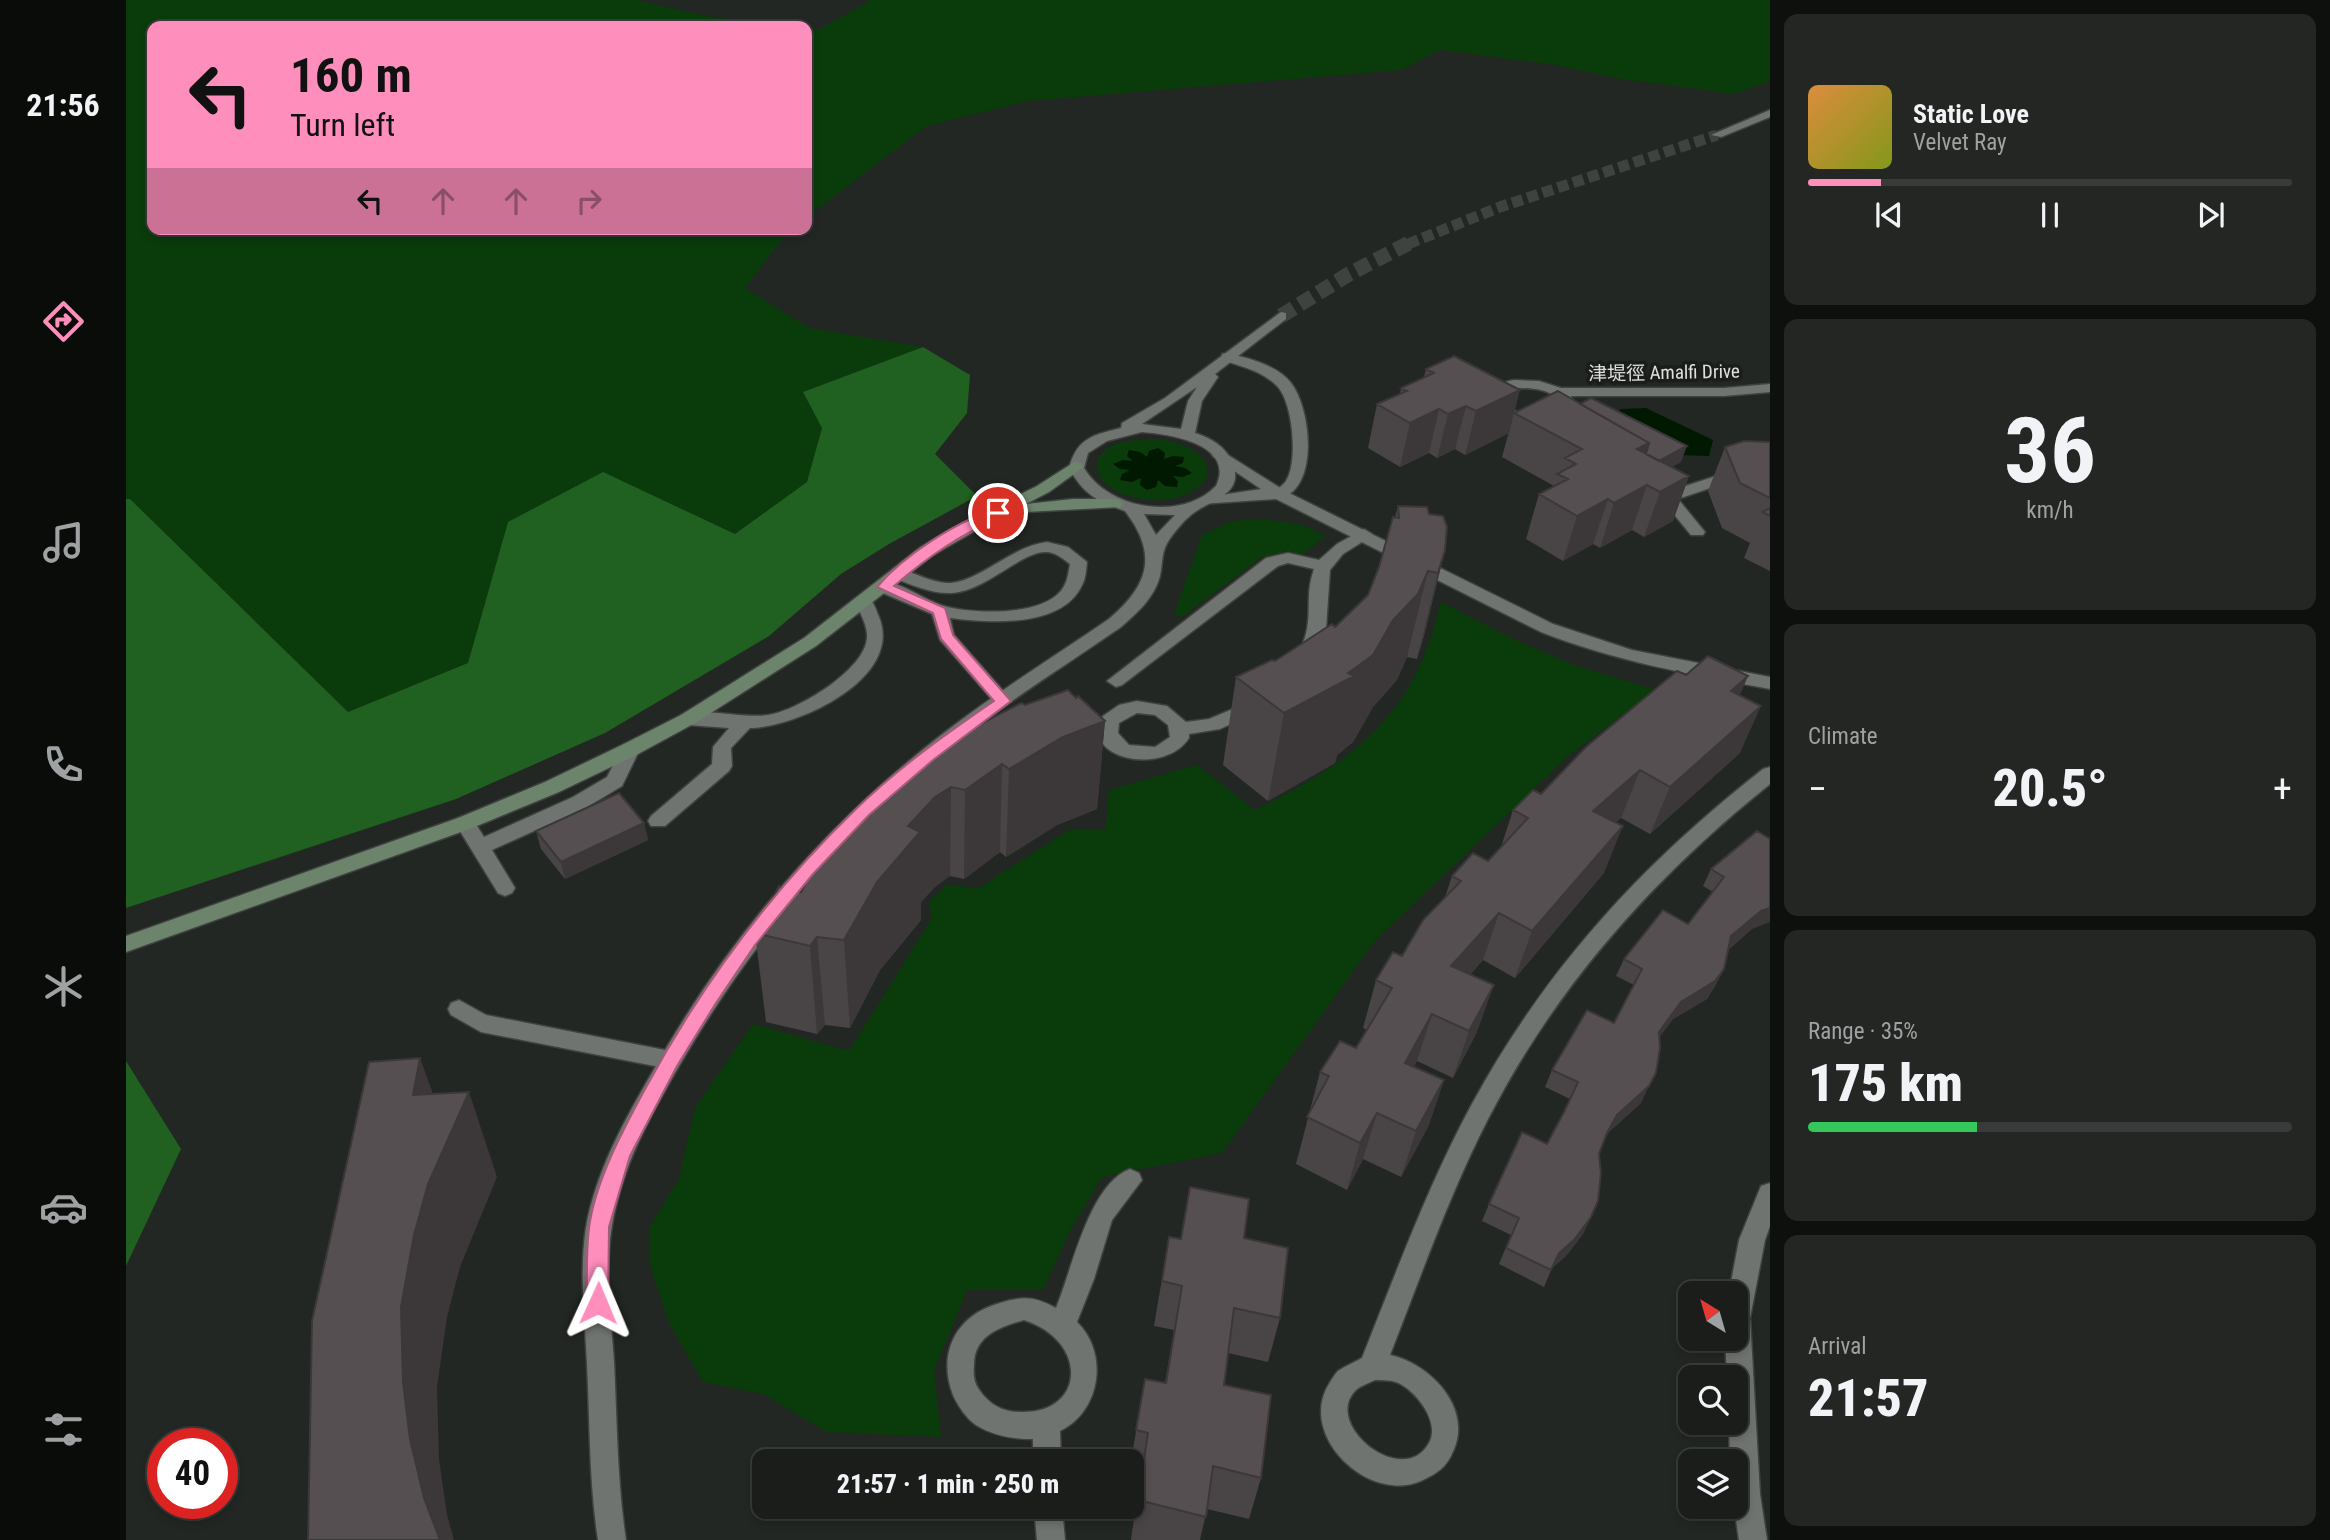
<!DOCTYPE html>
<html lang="en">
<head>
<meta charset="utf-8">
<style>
	:root { --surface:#1a1d1a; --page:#232623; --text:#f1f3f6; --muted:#9fa2a2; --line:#383b39; --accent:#fe8ebc }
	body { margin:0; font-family:"Roboto Condensed","Noto Sans TC",sans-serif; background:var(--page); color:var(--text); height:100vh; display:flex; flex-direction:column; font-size:26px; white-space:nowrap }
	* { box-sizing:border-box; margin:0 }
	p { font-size:23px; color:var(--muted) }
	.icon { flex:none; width:38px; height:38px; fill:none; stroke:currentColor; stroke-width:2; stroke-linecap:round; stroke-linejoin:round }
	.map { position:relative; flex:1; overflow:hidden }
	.details { display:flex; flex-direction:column; gap:14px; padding:14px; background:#0e100e; width:560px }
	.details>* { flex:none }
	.hud { position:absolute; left:21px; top:21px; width:665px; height:214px; border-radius:14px; box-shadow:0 4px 10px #0003,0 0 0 2px var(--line); background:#fe8ebc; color:#111; overflow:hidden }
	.needle { width:46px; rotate:323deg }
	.controls { position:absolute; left:1552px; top:1281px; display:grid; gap:14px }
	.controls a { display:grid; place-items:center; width:70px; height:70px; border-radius:14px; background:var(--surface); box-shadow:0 4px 10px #0003,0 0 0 2px var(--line); font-size:35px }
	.speed { position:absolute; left:21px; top:1428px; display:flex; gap:14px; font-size:35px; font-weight:700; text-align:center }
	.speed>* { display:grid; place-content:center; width:91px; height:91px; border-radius:50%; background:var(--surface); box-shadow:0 4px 10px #0003,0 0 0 2px var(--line); line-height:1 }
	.speed .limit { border:10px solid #d22; background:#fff; color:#111 }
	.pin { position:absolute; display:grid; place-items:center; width:60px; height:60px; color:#fff; margin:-30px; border:4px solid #fff; border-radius:50%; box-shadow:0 2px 7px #0007 }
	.me { position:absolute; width:77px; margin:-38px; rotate:1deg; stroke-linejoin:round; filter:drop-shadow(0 0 5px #0008) }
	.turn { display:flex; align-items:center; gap:24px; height:147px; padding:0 28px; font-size:32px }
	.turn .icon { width:91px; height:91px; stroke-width:2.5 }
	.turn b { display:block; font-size:49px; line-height:60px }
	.lanes { display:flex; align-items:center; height:66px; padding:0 28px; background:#0003; justify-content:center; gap:35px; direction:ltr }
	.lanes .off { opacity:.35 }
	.big { font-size:52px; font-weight:800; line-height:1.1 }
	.details .tile { flex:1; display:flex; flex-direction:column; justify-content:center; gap:10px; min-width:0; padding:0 24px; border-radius:14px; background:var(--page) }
	.details .dial { align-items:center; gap:0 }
	.dial b { font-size:91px; line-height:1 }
	.song { display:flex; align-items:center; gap:21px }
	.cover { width:84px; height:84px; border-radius:10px; background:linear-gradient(135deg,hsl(30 70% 55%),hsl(70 70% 35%)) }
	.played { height:7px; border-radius:4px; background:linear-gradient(90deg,var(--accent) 15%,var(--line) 15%) }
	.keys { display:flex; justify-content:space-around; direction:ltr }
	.heat { display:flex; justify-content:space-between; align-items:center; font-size:38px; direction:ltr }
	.charge { height:10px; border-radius:5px; background:linear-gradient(90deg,#34c759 35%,var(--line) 0) }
	.trip { position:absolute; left:626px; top:1449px; width:392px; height:70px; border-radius:14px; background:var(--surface); box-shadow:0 4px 10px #0003,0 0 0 2px var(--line); font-weight:800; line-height:70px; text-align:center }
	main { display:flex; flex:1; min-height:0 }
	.dock { display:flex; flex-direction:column; width:126px; justify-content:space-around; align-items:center; background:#0a0c0a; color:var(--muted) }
	.dock .icon { width:49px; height:49px }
	.dock .selected { color:var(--accent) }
	.dock b { font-size:32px; color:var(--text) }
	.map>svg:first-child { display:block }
	.green { fill:#0a3b0b }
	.forest { fill:#206020 }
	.water { fill:#001900 }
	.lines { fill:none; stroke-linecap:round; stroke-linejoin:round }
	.tertiary-tunnel-far1 { stroke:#3f433f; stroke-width:11; stroke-dasharray:11 5; stroke-linecap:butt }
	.tertiary-tunnel { stroke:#3f433f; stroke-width:15; stroke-dasharray:15 7; stroke-linecap:butt }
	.service-casing { stroke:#3f423e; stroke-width:3 }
	.minor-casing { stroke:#3f423e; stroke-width:3 }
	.tertiary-casing { stroke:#3f423e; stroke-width:3 }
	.secondary-casing { stroke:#3f423e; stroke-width:3 }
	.service { fill:#707470; fill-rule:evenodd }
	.minor { fill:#707470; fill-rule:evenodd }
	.tertiary { fill:#707470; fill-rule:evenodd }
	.secondary { fill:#6d846c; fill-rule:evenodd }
	.wall { fill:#494446 }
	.shaded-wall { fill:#3c3739 }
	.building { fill:#554f51; stroke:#3c3739; stroke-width:2 }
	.route { fill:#fe8ebc; stroke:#a55c7a; stroke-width:2 }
	.labels { text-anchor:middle; stroke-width:7; stroke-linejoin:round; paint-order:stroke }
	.far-street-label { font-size:19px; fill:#dee0de; stroke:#1a1d1a }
</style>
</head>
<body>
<main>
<nav class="dock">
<b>21:56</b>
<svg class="icon selected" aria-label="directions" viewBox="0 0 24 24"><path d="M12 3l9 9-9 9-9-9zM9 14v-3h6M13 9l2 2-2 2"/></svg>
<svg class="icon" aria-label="music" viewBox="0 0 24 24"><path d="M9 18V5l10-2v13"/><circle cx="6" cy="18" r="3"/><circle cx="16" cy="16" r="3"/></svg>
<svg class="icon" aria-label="phone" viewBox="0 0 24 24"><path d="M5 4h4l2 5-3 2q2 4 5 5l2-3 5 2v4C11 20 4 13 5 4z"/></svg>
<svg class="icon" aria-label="climate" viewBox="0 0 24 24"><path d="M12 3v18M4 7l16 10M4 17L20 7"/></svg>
<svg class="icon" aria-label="car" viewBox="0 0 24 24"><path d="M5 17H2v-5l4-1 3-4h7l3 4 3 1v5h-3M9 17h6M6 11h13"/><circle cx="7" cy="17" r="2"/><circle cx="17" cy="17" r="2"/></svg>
<svg class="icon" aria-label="filters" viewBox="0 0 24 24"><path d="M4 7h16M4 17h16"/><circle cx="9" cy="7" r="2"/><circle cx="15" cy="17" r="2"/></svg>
</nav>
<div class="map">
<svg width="1644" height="1540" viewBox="0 0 1644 1540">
	<rect width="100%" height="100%" fill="#232723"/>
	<path class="green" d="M0 0H510L585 17 667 26H26V229H664L619 288 683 328 797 347 677 392 696 427 682 482 609 534 477 472 382 522 342 663 222 712 4 499H0Z
		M745 0H1644V81L1608 94 1495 79 1424 64 1314 50 1275 70 902 101 801 126 681 217V28L694 29Z
		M1034 439C1055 443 1082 451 1082 475 1065 508 1007 506 981 485 975 480 971 473 971 466 972 439 1016 439 1034 439Z
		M1139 519 1176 525 1200 536 1176 555 1162 551 1136 557 1056 617 1048 614 1076 535 1105 521Z
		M1315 602 1385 638 1448 665 1530 690 1443 755 1249 941 1096 1153 976 1177 944 1231 917 1290H841L808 1371 815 1437 701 1432 637 1394 577 1382 543 1323 523 1263V1228L553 1179 569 1108 627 1024 723 1051 806 918 803 901 821 885 853 888 943 830 980 829 983 790 1071 765 1129 810C1230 760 1288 717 1315 602Z"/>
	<path class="forest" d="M797 347 844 375 841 413 809 454 851 496 763 544 715 574 643 636 479 733 330 799 0 908V499H4L222 712 342 663 382 522 477 472 609 534 681 482 696 428 677 392Z
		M0 1061 55 1149 0 1266Z"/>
	<path class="water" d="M1520 408 1587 440 1583 456 1553 455 1492 424 1494 409Z
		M1032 448 1039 453 1038 459 1047 456 1058 457 1057 463 1049 466 1059 468 1066 473 1057 477 1047 476 1052 481 1051 487 1039 486 1032 480 1030 487 1021 490 1014 485 1015 478 1006 482 994 480 996 474 1004 470 994 469 987 464 997 460 1007 461 1001 456 1003 450 1014 452 1021 457 1023 451Z"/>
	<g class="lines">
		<path class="tertiary-tunnel-far1" d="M1282 244 1374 207 1591 135"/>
		<path class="tertiary-tunnel" d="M1155 316 1223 274 1285 242"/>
		<defs>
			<path id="service" d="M1101 353C1122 358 1151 365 1165 383 1185 408 1194 489 1153 499L1145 494C1150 489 1158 486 1161 479 1172 460 1167 400 1150 385 1136 371 1114 366 1096 360V354Z
				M1644 444V456L1599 483 1552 499 1579 532 1577 535H1565L1536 500 1525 491 1533 486 1544 491 1587 477Z
				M1238 529 1246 534 1244 537 1217 554 1204 570 1200 629 1184 663 1178 665 1169 659C1192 621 1176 603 1188 569L1162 563 1152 566 996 685 990 687 981 681 1140 558 1162 553 1193 560 1211 544Z
				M921 542 942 547 961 562C960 569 960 577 957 583 938 629 863 623 824 618L828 635 886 701 877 707 871 705 814 640 806 614 752 591 750 587 752 583C772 578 798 601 818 606 846 614 911 616 933 593 941 585 942 575 944 564 937 559 930 552 920 552 894 552 862 590 826 593 806 594 786 585 768 578L766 574 774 569C790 573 804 582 821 583 853 583 883 547 921 542Z
				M738 597C748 599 749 608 753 617 778 678 672 727 624 728L605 748 606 766 603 771 539 826H525L522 821 525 816 586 764 587 747 603 728 562 725 555 723 553 719 555 715C582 707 614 719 642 715 671 711 739 670 741 638 742 626 734 613 729 602Z
				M1011 701 1041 706 1060 722 1083 719 1126 701 1135 707 1133 711 1094 729 1063 734V738C1038 777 952 759 977 716L993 705ZM1011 713 1029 715 1042 725 1044 737 1029 747 1003 745 992 733 993 723Z
				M505 743 512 744 514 749 496 786 461 807 366 850 389 888 386 893 379 896 372 893 329 823 332 818H346L358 837 447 797 481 777 498 744Z
				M1644 767V784C1528 877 1430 986 1362 1119 1323 1195 1295 1276 1264 1355 1303 1363 1346 1407 1328 1449 1321 1467 1312 1473 1295 1481 1243 1504 1171 1436 1203 1384 1206 1379 1209 1374 1212 1371 1219 1366 1229 1362 1236 1358 1270 1273 1302 1185 1346 1104 1420 968 1516 864 1637 769ZM1249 1380C1255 1380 1263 1380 1270 1382 1289 1389 1315 1422 1303 1443 1277 1490 1195 1424 1230 1390 1234 1386 1243 1383 1249 1380Z
				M333 1000 360 1015 544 1051 552 1053 555 1060 552 1067 544 1069 355 1032 325 1015 322 1009 325 1003Z"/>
			<path id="minor" d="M1388 380 1413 381 1435 388H1598L1644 384V392L1598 396H1445L1450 409C1428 436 1375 428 1362 396 1369 386 1376 382 1388 380ZM1388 388C1405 388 1431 388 1435 408 1418 423 1386 418 1377 397Z
				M1094 450 1159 491 1427 624 1506 650 1644 677V689C1566 675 1489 661 1415 632L1150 499 1075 504 1073 501 1075 498 1135 489 1089 458 1086 455Z
				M1004 1169 1013 1173 1016 1180 986 1220 968 1279 951 1322C983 1353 975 1411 934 1431L935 1461H907V1439C886 1439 868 1436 850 1425 840 1418 832 1406 827 1395 811 1353 830 1315 874 1303 897 1296 908 1296 930 1308 946 1270 963 1184 1004 1169ZM898 1320C963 1341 960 1414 894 1412 877 1412 864 1405 854 1391 848 1383 847 1375 848 1365 848 1336 873 1327 898 1320Z
				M908 1507H936L939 1540H911Z"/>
			<path id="tertiary" d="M1644 110V117L1595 137 1585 135Z
				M1155 312 1160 313V319L1089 374 1092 377 1076 401 1069 433C1085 438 1099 446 1106 462 1120 494 1085 500 1069 512 1060 518 1049 531 1043 540 1035 552 1037 562 1034 576 1028 598 1012 612 995 627 940 665 882 701 829 743 718 830 627 940 556 1061 526 1112 495 1167 486 1226 478 1269 485 1317 488 1361 491 1420 491 1481 500 1540H472C463 1482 464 1422 461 1364 459 1319 453 1272 460 1227 470 1171 499 1119 527 1071 600 941 697 827 814 736 868 694 926 658 983 619 1022 586 1033 555 999 511 971 501 958 495 943 468 951 438 967 435 995 428L996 423 1039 398ZM1071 387 1062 401 1055 429 1016 424ZM1016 432C1043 434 1110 444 1090 486 1055 522 982 509 958 468L962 453 981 441ZM1018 514 1049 515 1030 535Z
				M1644 1183V1226L1639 1240 1624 1318 1634 1494 1641 1540H1613L1608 1507H1610V1461H1604L1603 1423H1610V1377H1601L1599 1339H1610V1293H1603L1613 1240 1635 1186Z"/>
			<path id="secondary" d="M950 461 955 463 958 466 955 469 923 492 900 504 947 499H989L995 501 997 504 995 507 881 513 807 555 690 646 569 723 512 754 433 792 346 828 0 952V936L332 818 419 782 498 744 555 715 678 638 795 547 827 528 911 486Z"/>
		</defs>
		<use href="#service" class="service-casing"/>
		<use href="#minor" class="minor-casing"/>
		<use href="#tertiary" class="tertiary-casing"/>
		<use href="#secondary" class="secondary-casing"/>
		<use href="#service" class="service"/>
		<use href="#minor" class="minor"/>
		<use href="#tertiary" class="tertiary"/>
		<use href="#secondary" class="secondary"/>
	</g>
	<path class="wall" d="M1328 356 1383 433 1339 455 1329 449 1311 458 1303 453 1274 467 1242 448 1251 404 1274 394 1275 388 1298 377 1300 369Z
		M1388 413 1555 462 1545 467 1563 476 1547 521 1518 537 1506 530 1474 548 1467 544 1437 561 1400 539 1413 494 1428 486 1376 457Z
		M1644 442V571L1618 558 1624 543 1596 528 1582 491 1599 447Z
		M1272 506 1303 514 1319 550 1298 636 1291 659 1281 657 1271 680 1247 707 1227 742 1211 755 1209 763 1142 801 1097 765 1110 677 1149 661 1209 627 1242 595 1253 567 1269 517Z
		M1560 675 1614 695V753L1524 834 1495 818 1490 822 1478 873 1389 978 1357 960 1344 975 1351 1032 1327 1078 1291 1061 1288 1067 1318 1080 1302 1127 1275 1177 1237 1159 1221 1190 1170 1164 1194 1072 1230 1048 1241 1030 1237 1028 1250 980 1276 956 1319 897 1326 876 1362 861 1375 847 1387 810 1415 794Z
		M950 698 979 721 971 809 931 825 880 857 874 852 838 879 824 876 810 886 795 902V920L754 970 724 1028 699 1025 691 1034 640 1022 629 933 675 892 789 772V764L899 705Z
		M518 823 522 840 439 879 415 849 410 831Z
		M1631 831 1626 929 1603 949 1598 969 1589 986 1581 999 1547 1019 1533 1037 1515 1103 1483 1132 1479 1139 1473 1154 1465 1217 1457 1234 1440 1256 1426 1268 1418 1287 1373 1264 1385 1235 1356 1221 1363 1204 1421 1144 1438 1112 1444 1099 1419 1087 1426 1070 1488 1023 1508 985 1490 976 1498 959 1562 924 1587 892 1577 886 1585 869Z
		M1043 1237 1055 1239 1118 1238 1154 1318 1142 1362 1102 1353 1098 1385 1135 1478 1123 1519 1081 1509 1074 1540H1005L1014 1475 1006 1473V1461H1005L1019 1379 1039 1383 1048 1330 1028 1326Z"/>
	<path class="shaded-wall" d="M1394 390 1383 433 1339 455 1350 411Z
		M1340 406 1329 449 1311 458 1322 414Z
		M1313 409 1303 453 1274 467 1284 423Z
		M1523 443 1509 487 1511 449Z
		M1561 446 1555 462 1526 478 1531 462Z
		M1563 476 1547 521 1518 537 1534 492Z
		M1521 485 1506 530 1474 548 1488 503Z
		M1482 499 1467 544 1437 561 1451 516Z
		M1319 550 1298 636 1291 659 1312 573Z
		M1302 571 1281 657 1271 680 1247 707 1227 742 1211 755 1209 763 1142 801 1158 713 1222 673 1267 620Z
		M1622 676 1602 723 1605 691Z
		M1635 706 1614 753 1524 834 1544 787Z
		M979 721 971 809 931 825 880 857 883 769 937 737Z
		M876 764 874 852 838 879 839 790Z
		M1514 770 1495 818 1449 858 1467 811Z
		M825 787 824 876 810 886 795 902V920L754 970 724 1028 718 940 782 826 809 797Z
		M518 823 522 840 439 879 435 862Z
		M1497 826 1478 873 1389 978 1406 931Z
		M1644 908V922L1626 929 1597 953 1605 936 1635 911Z
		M1373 913 1357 960 1310 1013 1325 966Z
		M691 937 699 1025 691 1034 684 946Z
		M1598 969 1589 986 1581 999 1547 1019 1525 1049 1533 1032 1555 1002Z
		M1368 985 1351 1032 1327 1078 1343 1031Z
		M1306 1014 1291 1061 1265 1110 1279 1063Z
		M294 1058 323 1138 343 1092 371 1177 334 1267 321 1317 311 1387 313 1459 321 1515 328 1540H314L298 1498 284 1439 277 1382 275 1307 287 1095Z
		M1318 1080 1302 1127 1275 1177 1290 1131Z
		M1523 1086 1515 1103 1483 1132 1473 1150 1491 1115Z
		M1251 1113 1237 1159 1221 1190 1234 1143Z
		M1465 1217 1457 1234 1440 1256 1425 1269 1433 1253Z"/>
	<path class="building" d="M1328 356 1394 390 1350 411 1340 406 1322 414 1313 409 1284 423 1251 404 1281 391 1275 388 1308 373 1300 369Z
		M1432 391 1523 443 1511 449 1563 476 1534 492 1521 485 1488 503 1482 499 1451 516 1413 494 1442 479 1431 474 1450 464 1439 458 1456 449 1388 413Z
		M1465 398 1561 446 1533 461 1520 454 1523 443 1454 404Z
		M1618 441 1644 442V498L1614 483 1599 447Z
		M1272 506 1301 507 1303 514 1317 516 1321 527 1319 550 1312 573 1302 571 1292 594 1267 620 1247 655 1222 673 1228 676 1158 713 1110 677 1146 660 1149 661 1206 624 1209 627 1242 595 1253 567 1267 517 1273 518Z
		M1644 508V516L1637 512Z
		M1582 656 1622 676 1605 691 1635 706 1544 787 1514 770 1467 811 1497 826 1406 931 1373 913 1325 966 1368 985 1343 1031 1306 1014 1279 1063 1318 1080 1290 1131 1251 1113 1234 1143 1181 1117 1203 1076 1194 1072 1214 1041 1230 1048 1266 988 1250 980 1267 952 1276 956 1297 920 1335 881 1326 876 1347 853 1362 861 1402 818 1387 810 1407 790 1415 794 1460 747 1551 671 1560 675Z
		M942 690 950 698 952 696 979 721 937 737 883 769 876 764 839 790 825 787 809 797 782 826 794 832 751 882 718 940 691 937 684 946 629 933 653 886 675 892 685 873 715 835 792 769 789 764 827 738 895 703 899 705Z
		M493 793 518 823 435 862 410 831Z
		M1631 831 1644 839V908L1635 911 1605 936 1598 969 1589 981 1555 1002 1533 1032 1534 1048 1530 1073 1523 1086 1491 1115 1481 1133 1473 1154 1475 1173 1472 1201 1465 1217 1448 1240 1433 1253 1425 1270 1380 1248 1393 1218 1363 1204 1396 1132 1421 1144 1438 1112 1452 1082 1426 1070 1461 1010 1488 1023 1516 969 1498 959 1537 910 1562 924 1598 877 1585 869Z
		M294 1058 287 1095 343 1092 302 1184 288 1235 275 1307 277 1382 284 1439 298 1498 314 1540H182L186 1321 243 1062Z
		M1064 1187 1123 1199 1118 1238 1162 1248 1154 1318 1108 1308 1098 1385 1145 1395 1135 1478 1087 1466 1080 1517 1012 1500 1022 1433 1010 1430 1019 1379 1040 1383 1056 1286 1036 1281 1043 1237 1055 1239Z"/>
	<path class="route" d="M872 509 878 513 876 516C833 536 805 554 768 586L819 608 827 635 885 701 807 760 743 815 687 874 629 945 590 1003 551 1066 504 1156 483 1227 482 1303 479 1309 472 1312 464 1309 461 1303C461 1278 460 1252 463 1228 469 1182 496 1132 518 1091 574 987 645 891 730 809 772 768 820 734 868 701L815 639 807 613 751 587C778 555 832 520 872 509Z"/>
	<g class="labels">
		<g class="far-street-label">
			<text transform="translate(1538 372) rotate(-1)" y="7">津堤徑 Amalfi Drive</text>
		</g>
	</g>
</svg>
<div class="controls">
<a><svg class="needle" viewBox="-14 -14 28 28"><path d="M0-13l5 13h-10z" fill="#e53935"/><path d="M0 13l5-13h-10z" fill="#9fa2a2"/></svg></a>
<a><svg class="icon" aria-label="search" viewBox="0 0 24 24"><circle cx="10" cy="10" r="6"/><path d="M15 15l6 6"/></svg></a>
<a><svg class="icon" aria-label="layers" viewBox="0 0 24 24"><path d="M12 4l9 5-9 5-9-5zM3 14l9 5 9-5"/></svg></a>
</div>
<div class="speed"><div class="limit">40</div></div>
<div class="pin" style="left:872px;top:513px;background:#d93025"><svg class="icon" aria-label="arrive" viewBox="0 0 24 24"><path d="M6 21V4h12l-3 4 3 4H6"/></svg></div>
<svg class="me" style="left:472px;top:1303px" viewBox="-20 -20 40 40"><path d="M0-17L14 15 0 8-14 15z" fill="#fe8ebc" stroke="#fff" stroke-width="4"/></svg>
<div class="trip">21:57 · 1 min · 250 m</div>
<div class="hud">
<div class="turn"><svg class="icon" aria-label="left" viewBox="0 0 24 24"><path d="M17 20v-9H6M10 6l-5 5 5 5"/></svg><div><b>160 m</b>Turn left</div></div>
<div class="lanes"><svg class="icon" aria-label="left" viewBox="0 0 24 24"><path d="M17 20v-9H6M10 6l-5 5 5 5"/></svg><svg class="icon off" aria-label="ahead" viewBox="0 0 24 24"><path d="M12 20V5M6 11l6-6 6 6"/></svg><svg class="icon off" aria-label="ahead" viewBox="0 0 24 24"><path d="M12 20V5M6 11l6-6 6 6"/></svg><svg class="icon off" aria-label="right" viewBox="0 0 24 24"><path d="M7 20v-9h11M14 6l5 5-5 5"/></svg></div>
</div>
</div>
<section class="details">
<div class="tile">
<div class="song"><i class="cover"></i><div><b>Static Love</b><p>Velvet Ray</p></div></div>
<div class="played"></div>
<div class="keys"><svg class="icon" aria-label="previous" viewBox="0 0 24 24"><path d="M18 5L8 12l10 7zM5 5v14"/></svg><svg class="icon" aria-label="pause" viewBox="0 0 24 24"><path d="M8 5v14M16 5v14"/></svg><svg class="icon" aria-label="next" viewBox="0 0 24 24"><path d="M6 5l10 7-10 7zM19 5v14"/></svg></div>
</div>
<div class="tile dial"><b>36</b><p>km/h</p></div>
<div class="tile"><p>Climate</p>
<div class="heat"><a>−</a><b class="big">20.5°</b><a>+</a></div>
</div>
<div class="tile"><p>Range · 35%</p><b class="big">175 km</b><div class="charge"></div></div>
<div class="tile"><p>Arrival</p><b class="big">21:57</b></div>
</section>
</main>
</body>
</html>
